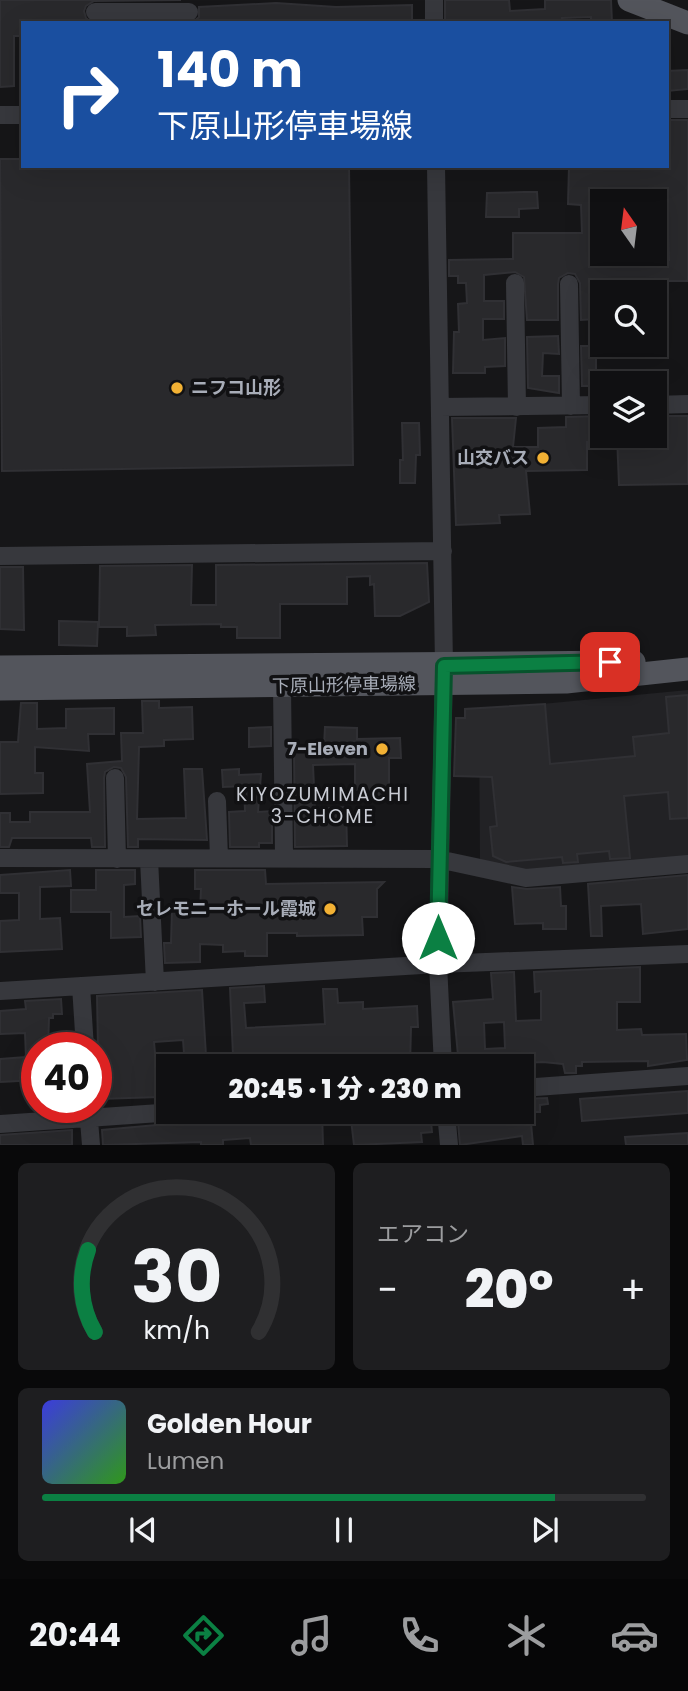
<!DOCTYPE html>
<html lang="ja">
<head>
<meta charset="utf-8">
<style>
	:root { --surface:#101012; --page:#1e1e20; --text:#f1f3f6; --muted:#9c9d9f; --line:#303032; --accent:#0b8043 }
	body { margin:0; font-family:Poppins,"Noto Sans JP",sans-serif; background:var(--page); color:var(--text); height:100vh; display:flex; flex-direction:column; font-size:26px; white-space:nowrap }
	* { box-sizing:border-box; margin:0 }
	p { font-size:23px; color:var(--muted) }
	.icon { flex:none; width:38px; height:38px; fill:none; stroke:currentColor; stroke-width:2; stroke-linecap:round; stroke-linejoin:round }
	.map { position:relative; height:1145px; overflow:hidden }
	.side { display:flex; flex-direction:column; gap:18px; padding:18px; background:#09090a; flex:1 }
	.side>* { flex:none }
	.hud { position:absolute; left:21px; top:21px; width:648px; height:147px; border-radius:0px; box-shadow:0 7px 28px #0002,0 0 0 2px var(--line); background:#1a4fa0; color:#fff; overflow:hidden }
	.needle { width:46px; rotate:346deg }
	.tools { position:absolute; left:590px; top:189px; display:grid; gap:14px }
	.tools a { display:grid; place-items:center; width:77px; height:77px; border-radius:0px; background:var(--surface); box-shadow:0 7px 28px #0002,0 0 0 2px var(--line); font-size:35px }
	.speed { position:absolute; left:21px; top:1032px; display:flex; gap:14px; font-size:35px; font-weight:700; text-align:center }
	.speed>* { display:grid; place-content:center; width:91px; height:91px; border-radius:50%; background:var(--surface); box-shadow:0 7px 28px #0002,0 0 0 2px var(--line); line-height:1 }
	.speed .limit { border:10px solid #d22; background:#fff; color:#111 }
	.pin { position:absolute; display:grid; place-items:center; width:60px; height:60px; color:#fff; margin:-30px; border-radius:14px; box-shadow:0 4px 10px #0006 }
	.me { position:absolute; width:77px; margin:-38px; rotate:0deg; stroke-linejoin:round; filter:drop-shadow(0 0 5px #0008) }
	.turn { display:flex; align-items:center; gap:24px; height:147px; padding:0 21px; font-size:32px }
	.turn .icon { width:91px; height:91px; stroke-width:2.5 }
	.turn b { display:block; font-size:49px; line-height:60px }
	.big { font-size:52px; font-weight:800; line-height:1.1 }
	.side .widget { flex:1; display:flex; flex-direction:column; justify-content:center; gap:10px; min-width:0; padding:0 24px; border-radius:10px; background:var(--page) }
	.side .dial { align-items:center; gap:0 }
	.dial svg { height:182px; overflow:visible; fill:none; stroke:var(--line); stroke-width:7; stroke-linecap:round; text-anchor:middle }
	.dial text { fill:var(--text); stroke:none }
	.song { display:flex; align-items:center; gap:21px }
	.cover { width:84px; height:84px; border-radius:10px; background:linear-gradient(135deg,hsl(240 70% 55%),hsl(110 70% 35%)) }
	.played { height:7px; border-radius:4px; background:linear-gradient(90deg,var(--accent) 85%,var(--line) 85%) }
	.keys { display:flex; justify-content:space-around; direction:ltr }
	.heat { display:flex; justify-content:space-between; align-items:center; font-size:38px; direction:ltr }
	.side .tiles { flex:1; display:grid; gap:18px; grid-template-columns:1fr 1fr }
	.widget:last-child { grid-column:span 2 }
	.trip { position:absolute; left:156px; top:1054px; width:378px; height:70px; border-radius:0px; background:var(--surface); box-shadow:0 7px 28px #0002,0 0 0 2px var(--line); font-weight:800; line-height:70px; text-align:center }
	.dock { display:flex; height:112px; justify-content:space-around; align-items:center; background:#060607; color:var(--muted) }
	.dock .icon { width:49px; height:49px }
	.dock .on { color:var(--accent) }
	.dock b { font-size:32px; color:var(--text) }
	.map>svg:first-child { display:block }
	.built { fill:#222225 }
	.building { fill:#29292c; stroke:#303034; stroke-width:2; fill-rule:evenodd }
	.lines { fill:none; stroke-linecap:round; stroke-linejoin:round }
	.minor { stroke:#37383d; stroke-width:18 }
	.major { stroke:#53555c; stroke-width:23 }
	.route-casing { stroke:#07532c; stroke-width:18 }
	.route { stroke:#0b8043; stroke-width:12 }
	.poi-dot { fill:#f2b134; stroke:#111113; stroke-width:2.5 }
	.labels { text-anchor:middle; stroke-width:7; stroke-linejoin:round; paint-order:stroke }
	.poi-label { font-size:18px; font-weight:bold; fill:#a8adb8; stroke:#111113; text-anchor:end }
	.street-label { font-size:18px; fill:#a8adb8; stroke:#111113 }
	.neighbourhood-label { font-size:19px; letter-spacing:2px; fill:#c9ccd4; stroke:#111113 }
</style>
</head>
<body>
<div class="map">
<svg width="688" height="1145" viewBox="0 0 688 1145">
	<rect width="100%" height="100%" fill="#161618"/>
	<path class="built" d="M688 690V858L524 873 480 863 479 710Z"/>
	<path class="building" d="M0 0H181L94 1 86 6 84 11 86 18 92 23H20V36H14V86L0 87Z
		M445 0H509L510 11 545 9V0H611L612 23H591V17L562 18V23H445Z
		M276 3 336 7 412 5V22L192 23 199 17V7Z
		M688 70V89L667 91V71Z
		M667 120H688V281H658V292L594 294 595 319 581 320 580 283 575 274 568 273 559 278 558 284V320H527L524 277 515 272 484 275V301H504V319H483V340L505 338V366L485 367V373H453L454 332H459L458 304 467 303 466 283H458V276H449V260L513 259V233H582L581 205 568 204 569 167 667 166ZM602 201H654V205L667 206 669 260 602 262Z
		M0 159H23V166H349L353 465 2 471Z
		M524 192H537L538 208 519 209V217H486L487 193Z
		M558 336 559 354 543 353 542 376H559V393L528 388 527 337Z
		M581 346H596V386H582Z
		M602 416V442H587V470L526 471 530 514 499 515 500 523 456 525 452 418H516L513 447H538V428L566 427V417Z
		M660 416H688V484L619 485 617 436H654V419H660Z
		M402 423H419L420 455H416L415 483H400V460H403Z
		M427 563 429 602 400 616H375L374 584 370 585V576L347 577V604H280V638H237V627H221V624L155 625 156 635 127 636V627H99L100 566 192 565 191 605H216V565Z
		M0 567H23L24 630 0 629Z
		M59 621 98 622 97 646 59 645Z
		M688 695V818L670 819 668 792 624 796 630 858 610 859 609 851 577 854 578 862 563 863 562 857 506 862 493 856 490 827 497 826 492 777 454 776 456 718H465V709L545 704 550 764 635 756 633 737 669 733 666 697Z
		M142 701H159V708L192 707 193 739 164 740V746L139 747 137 819 186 818 184 769H202L207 840 138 839V847H128L126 777 121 768 114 767 105 772 104 778 105 847H92L91 838H12L9 847H0V813H10V822H30V812H90L87 764 122 761 121 733H143Z
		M21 703H37V729L66 728V709L114 708V734H88L89 751 35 747V773H43V793L0 794V742H18Z
		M271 727V746L249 747V728Z
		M325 727 357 728V739L400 738 401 758H389V799H365V790H355V764L313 765 315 809 346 807 347 846 295 847 294 747 324 746Z
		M239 769V775L261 774 258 812 272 811V843H259V847H230L229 812 245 811 244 786 223 787 222 770Z
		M70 870 71 886 40 887V919L60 918 62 949 0 952V921L19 920V893H0V875Z
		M96 870H135V884L124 885V917L140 916 141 937 111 938V912H71V890H96Z
		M195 870H265L266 884 384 882 377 889V917H362L363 935 297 936V933H267V956H245V951L223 952V945L200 944V962L165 963 164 943H171L172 910 200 911 201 889H195Z
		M688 875V929L643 934 641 904 601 906 602 936H591L588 884Z
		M512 887 527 889 560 887 561 906H566V929H543V923L515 924Z
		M640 967V1002H617V1030L641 1029 642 1035 686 1034 687 1060 648 1066V1061L582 1062V1066H576V1073H565L563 1064 543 1062 459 1066 453 1002 493 999 491 973 514 972 516 1021 541 1020V991L535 992 534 972ZM504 1022 505 1048 485 1049 484 1023Z
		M264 986 265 1002 244 1003 246 1028 325 1024 323 989H337L338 1003 363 1002V1009L417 1006 418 1027H411L410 1066H185L183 1040 154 1042 159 1097 99 1099 97 996 202 990 206 1056 233 1055 230 988Z
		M61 999 62 1014H53V1018H49L48 1048H37V1080L0 1082V1059L26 1057 25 1033 0 1034V1011L26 1009 25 1001Z
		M688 1091V1113L582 1121 580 1099Z
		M547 1098 548 1104 540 1105V1112H530L533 1145H523L522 1136 460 1145 457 1111H522V1099Z
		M271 1111H322L323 1145H251L250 1138 223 1140V1145H201V1142L103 1145 102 1130 190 1122 197 1118 236 1114V1121H244L245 1125 272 1124Z
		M350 1111H373L374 1124 394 1123V1111H409L410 1123 431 1121 432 1132 421 1133 422 1142 354 1145Z
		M72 1130V1145H0V1135Z
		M688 1133V1145H626L625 1137Z"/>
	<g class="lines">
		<path class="minor" d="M95 12H189
			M434 23V0
			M667 109H688
			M0 115H23
			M436 166 444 666 438 964 443 1066
			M515 283 517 407
			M569 284 571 406
			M654 405 688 404
			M440 407 602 405
			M0 556 443 551
			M282 686 284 857
			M115 778 117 859
			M217 801 219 858
			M0 858 438 859 526 878 688 864
			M149 859 155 982
			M81 986 85 1048
			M0 991 438 964 688 954
			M522 1088 688 1076
			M88 1108 91 1145
			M446 1111 449 1145
			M0 1124 189 1111"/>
		<path class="major" d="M629 0 688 23
			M0 667 634 662
			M0 689 566 682 688 669"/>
	</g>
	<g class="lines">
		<defs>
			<path id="route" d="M438 938 444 666 610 662"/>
		</defs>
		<use href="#route" class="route-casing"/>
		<use href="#route" class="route"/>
	</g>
	<g class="poi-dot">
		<circle cx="177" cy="388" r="7"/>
		<circle cx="543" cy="458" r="7"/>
		<circle cx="382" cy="749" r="7"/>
		<circle cx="330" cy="909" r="7"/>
	</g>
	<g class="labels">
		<g class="poi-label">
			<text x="191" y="394" text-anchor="start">ニフコ山形</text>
			<text x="529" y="464">山交バス</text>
			<text x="368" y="755">7-Eleven</text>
			<text x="316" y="915">セレモニーホール霞城</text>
		</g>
		<g class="street-label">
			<text transform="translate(344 685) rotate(-1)" y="6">下原山形停車場線</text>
		</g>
		<g class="neighbourhood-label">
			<text x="323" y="801">KIYOZUMIMACHI<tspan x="323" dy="22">3-CHOME</tspan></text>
		</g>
	</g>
</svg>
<div class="tools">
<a><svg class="needle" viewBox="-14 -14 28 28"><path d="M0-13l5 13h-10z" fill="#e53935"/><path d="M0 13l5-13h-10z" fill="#9c9d9f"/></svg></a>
<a><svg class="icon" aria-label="search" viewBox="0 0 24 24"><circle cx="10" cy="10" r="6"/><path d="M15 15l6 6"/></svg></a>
<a><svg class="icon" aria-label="layers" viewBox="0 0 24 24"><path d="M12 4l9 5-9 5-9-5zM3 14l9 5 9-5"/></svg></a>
</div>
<div class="speed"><div class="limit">40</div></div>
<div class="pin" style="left:610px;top:662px;background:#d93025"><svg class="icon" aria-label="arrive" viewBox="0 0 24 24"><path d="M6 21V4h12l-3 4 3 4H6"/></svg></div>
<svg class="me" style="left:438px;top:938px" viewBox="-20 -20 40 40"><circle r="19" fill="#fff"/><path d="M0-13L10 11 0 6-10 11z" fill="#0b8043"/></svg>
<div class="trip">20:45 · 1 分 · 230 m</div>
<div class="hud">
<div class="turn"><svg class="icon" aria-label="right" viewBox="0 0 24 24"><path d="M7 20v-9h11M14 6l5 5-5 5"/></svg><div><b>140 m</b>下原山形停車場線</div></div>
</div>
</div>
<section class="side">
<div class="tiles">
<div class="widget dial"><svg viewBox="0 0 100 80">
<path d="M14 69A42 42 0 1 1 86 69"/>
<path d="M14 69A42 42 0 0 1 11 33" stroke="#0b8043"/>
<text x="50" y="56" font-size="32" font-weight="700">30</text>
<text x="50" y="72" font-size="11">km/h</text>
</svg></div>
<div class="widget"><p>エアコン</p>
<div class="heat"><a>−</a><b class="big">20°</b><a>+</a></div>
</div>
<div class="widget">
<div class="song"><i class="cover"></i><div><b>Golden Hour</b><p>Lumen</p></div></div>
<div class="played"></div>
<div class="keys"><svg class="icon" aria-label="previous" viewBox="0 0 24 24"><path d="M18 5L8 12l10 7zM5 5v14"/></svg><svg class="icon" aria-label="pause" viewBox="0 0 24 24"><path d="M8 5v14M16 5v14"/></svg><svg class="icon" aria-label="next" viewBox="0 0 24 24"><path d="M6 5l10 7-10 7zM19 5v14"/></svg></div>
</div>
</div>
</section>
<nav class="dock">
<b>20:44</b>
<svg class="icon on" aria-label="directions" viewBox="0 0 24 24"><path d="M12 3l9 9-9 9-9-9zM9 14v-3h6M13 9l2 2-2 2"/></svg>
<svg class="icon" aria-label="music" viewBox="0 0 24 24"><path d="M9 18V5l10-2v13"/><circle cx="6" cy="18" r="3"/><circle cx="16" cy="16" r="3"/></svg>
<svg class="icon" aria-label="phone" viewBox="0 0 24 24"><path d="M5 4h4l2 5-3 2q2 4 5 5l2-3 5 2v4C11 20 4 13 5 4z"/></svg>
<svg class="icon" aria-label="climate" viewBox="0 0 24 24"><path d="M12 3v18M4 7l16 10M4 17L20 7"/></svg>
<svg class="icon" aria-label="car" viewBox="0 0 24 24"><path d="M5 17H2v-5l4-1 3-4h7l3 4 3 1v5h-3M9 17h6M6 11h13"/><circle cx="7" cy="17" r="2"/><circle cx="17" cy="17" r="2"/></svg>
</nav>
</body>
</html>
